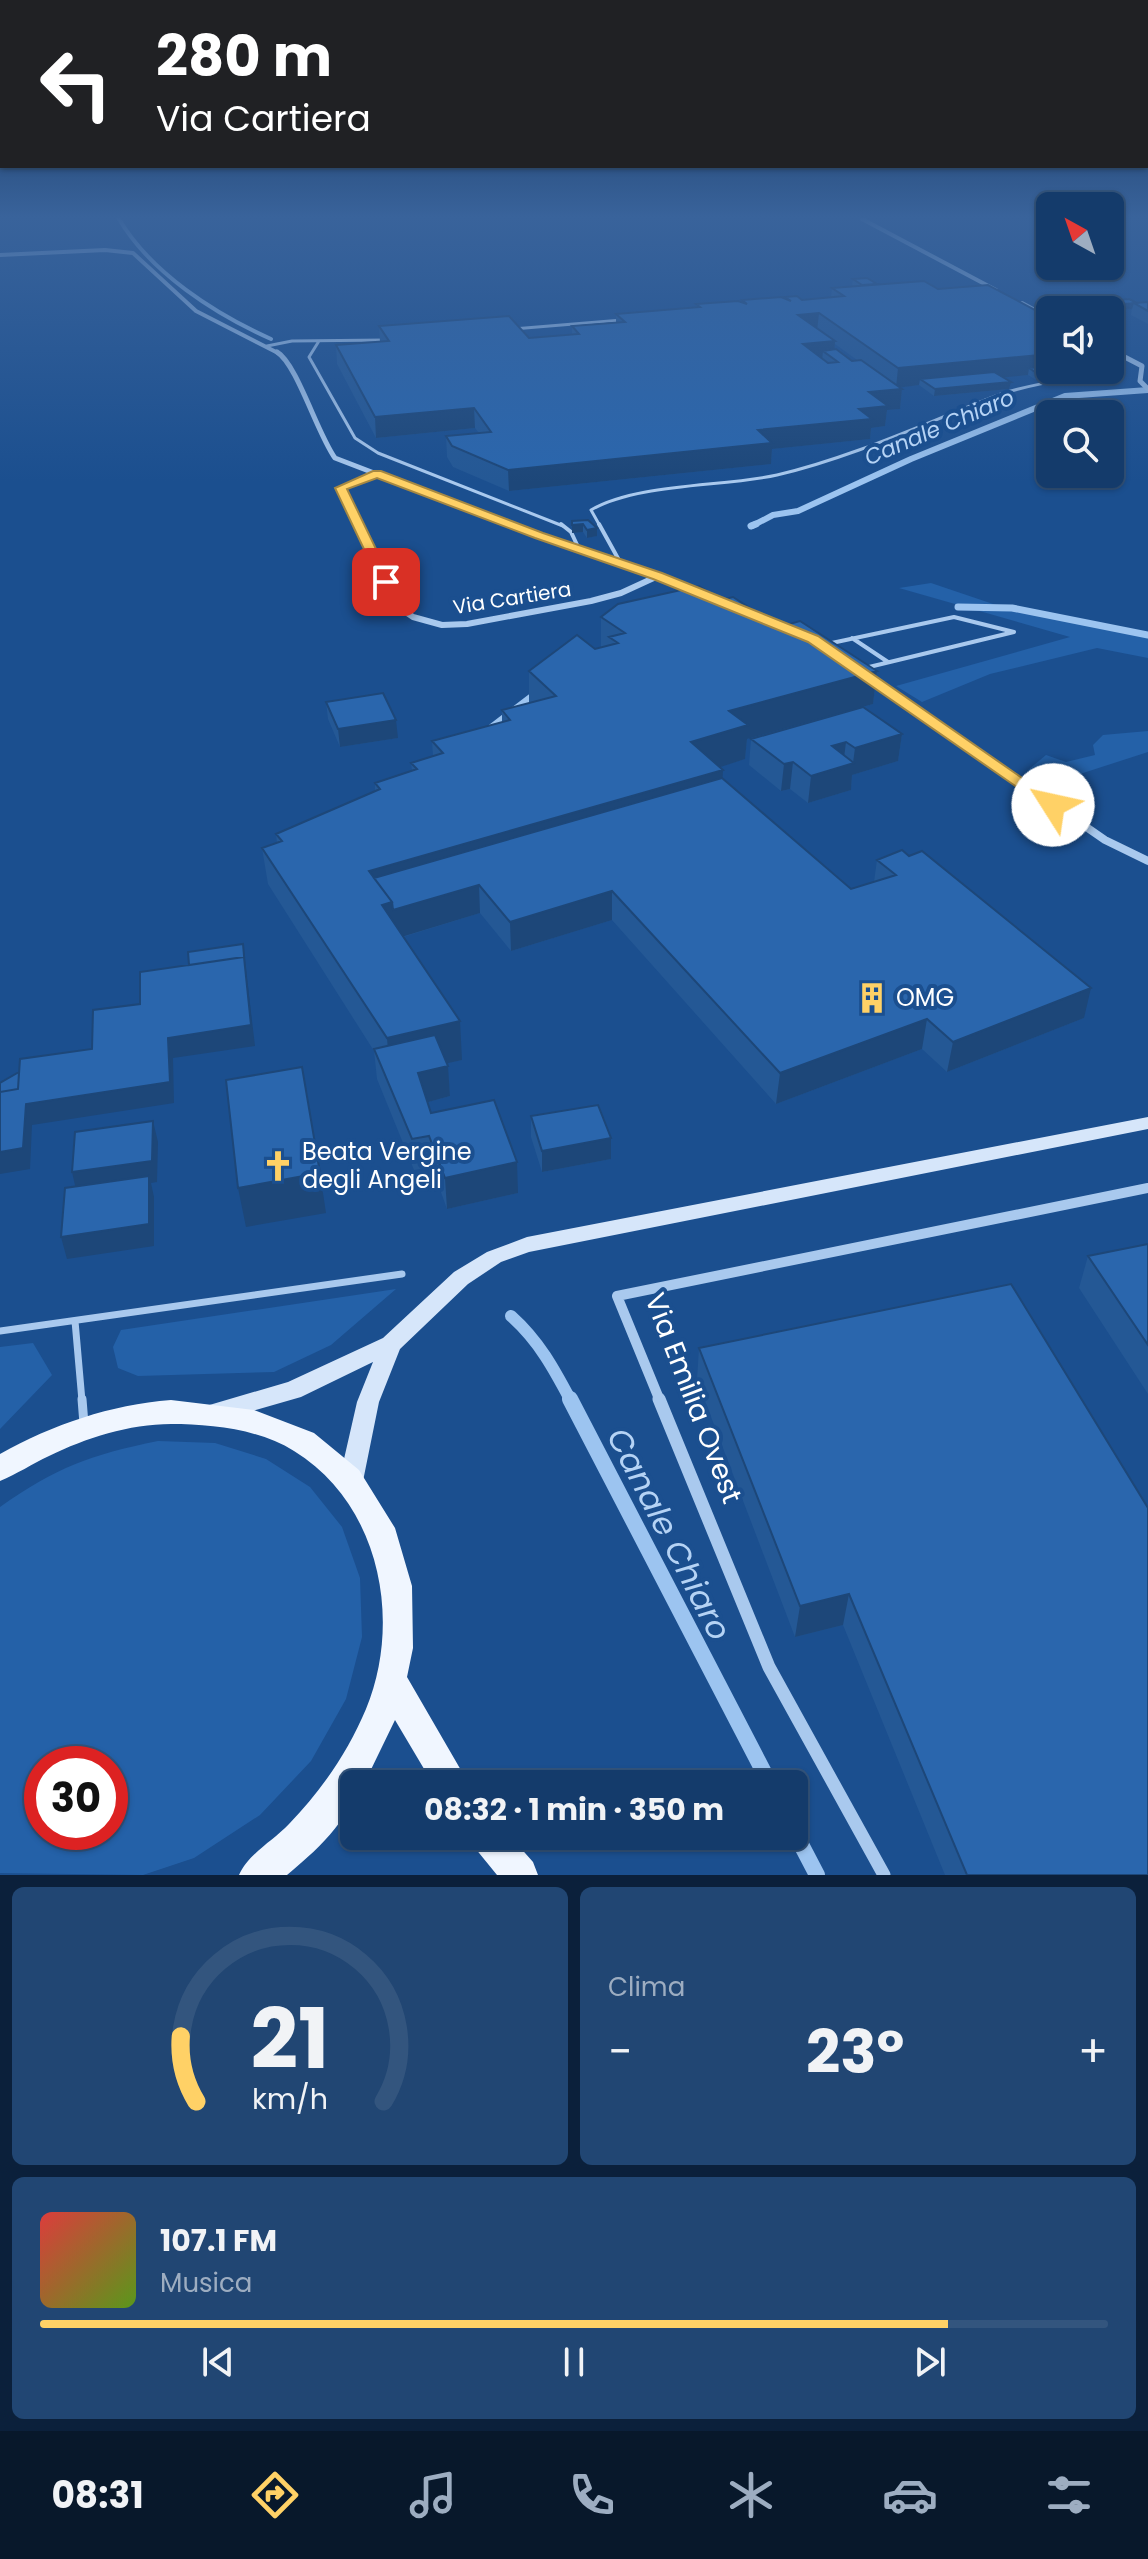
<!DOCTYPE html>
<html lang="it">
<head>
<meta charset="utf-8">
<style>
	:root { --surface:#143b6b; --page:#214673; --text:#f1f3f6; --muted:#9dadc1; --line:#33557e; --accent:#ffd166 }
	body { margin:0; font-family:Poppins,sans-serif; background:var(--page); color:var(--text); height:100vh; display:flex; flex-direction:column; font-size:30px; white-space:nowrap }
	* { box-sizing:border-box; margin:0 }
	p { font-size:26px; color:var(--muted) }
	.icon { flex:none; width:44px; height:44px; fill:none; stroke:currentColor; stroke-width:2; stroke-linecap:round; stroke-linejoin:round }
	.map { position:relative; height:1875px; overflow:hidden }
	.drawer { display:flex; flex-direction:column; gap:12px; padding:12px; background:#0b203b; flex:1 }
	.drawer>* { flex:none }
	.banner { position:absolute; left:0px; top:0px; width:1148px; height:168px; box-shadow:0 2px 6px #0004,0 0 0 2px var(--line); background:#202124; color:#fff; overflow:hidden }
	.needle { width:52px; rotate:320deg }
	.controls { position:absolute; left:1036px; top:192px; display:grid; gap:16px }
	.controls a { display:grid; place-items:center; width:88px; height:88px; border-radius:12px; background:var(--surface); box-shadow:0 2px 6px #0004,0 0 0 2px var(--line); font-size:40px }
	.speed { position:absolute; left:24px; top:1746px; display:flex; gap:16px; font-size:40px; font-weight:700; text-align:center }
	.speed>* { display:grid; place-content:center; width:104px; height:104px; border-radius:50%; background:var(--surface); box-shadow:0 2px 6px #0004,0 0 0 2px var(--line); line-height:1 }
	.speed .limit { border:12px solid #d22; background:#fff; color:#111 }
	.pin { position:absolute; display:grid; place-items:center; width:68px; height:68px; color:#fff; margin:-34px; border-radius:16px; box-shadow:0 4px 12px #0006 }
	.me { position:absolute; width:88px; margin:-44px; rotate:305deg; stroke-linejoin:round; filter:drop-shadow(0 0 6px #0008) }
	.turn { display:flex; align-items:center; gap:28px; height:168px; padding:0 24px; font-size:36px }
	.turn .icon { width:104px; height:104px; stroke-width:2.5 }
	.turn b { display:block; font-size:56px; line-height:68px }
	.big { font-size:60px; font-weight:700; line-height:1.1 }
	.drawer .tile { flex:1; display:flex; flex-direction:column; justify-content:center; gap:12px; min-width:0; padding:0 28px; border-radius:12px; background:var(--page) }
	.drawer .dial { align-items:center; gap:0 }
	.dial svg { height:208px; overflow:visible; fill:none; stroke:var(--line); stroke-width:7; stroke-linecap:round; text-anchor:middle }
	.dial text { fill:var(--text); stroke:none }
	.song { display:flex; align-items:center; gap:24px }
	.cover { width:96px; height:96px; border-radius:12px; background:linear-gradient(135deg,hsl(0 70% 55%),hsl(90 70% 35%)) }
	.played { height:8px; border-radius:4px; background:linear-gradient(90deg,var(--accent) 85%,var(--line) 85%) }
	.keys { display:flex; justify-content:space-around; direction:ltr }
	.heat { display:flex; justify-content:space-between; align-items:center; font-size:44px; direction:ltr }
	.drawer .tiles { flex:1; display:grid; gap:12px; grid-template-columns:1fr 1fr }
	.tile:last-child { grid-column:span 2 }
	.trip { position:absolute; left:340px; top:1770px; width:468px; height:80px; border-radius:12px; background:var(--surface); box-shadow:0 2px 6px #0004,0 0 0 2px var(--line); font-weight:700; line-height:80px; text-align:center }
	.tabs { display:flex; height:128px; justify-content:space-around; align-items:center; background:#08182b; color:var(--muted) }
	.tabs .icon { width:56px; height:56px }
	.tabs .on { color:var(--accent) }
	.tabs b { font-size:36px; color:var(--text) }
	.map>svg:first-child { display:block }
	.green { fill:#2461a8; fill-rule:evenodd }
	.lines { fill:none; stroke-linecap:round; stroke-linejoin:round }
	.stream-far4 { stroke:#9cc4f0; stroke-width:4 }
	.stream-far3 { stroke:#9cc4f0; stroke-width:6 }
	.stream-far2 { stroke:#9cc4f0; stroke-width:7 }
	.stream-far1 { stroke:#9cc4f0; stroke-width:12 }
	.stream { stroke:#9cc4f0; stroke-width:16 }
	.service-far3 { stroke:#a9c9ee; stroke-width:3 }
	.service-far2 { stroke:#a9c9ee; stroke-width:4 }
	.service-far1 { stroke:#a9c9ee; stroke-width:7 }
	.service { stroke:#a9c9ee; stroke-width:9 }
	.minor-far5 { stroke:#a9c9ee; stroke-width:4 }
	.minor-far4 { stroke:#a9c9ee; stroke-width:5 }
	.minor-far3 { stroke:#a9c9ee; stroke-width:6 }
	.minor-far2 { stroke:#a9c9ee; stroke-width:8 }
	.minor-far1 { stroke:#a9c9ee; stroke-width:10 }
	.minor { stroke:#a9c9ee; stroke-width:13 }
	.secondary { fill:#d6e6fa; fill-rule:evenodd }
	.primary { fill:#f0f6ff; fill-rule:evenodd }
	.wall { fill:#245895; fill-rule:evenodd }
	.shaded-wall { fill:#1d4779 }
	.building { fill:#2a66ad; stroke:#1d4779; stroke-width:2 }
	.route { fill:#ffd166; stroke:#a68842; stroke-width:2 }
	.labels { text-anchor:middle; stroke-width:8; stroke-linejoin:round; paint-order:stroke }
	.far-street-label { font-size:20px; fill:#fff; stroke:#1b4f8f }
	.far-water-label { font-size:22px; font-style:italic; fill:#b5d3f5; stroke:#1b4f8f }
	.poi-label { font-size:24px; fill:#fff; stroke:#1b4f8f; text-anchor:start }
	.near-street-label { font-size:28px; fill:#fff; stroke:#1b4f8f }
	.near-water-label { font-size:32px; font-style:italic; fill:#b5d3f5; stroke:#1b4f8f }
</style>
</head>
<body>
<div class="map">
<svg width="1148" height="1875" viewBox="0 0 1148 1875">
	<rect width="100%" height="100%" fill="#1b4f8f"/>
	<path class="green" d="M931 583 999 606 1148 638V658L1097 648 990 674 922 702 896 686 1070 637 899 588Z
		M1148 731V752L1049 784 1028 770 1046 755 1066 762 1095 755 1093 745 1103 735Z
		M396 1289 331 1345 274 1372 138 1376 118 1368 113 1347 121 1330Z
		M33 1343 52 1375 0 1429V1347Z
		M158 1441 215 1443 266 1459 310 1487 342 1527 360 1578 362 1637 346 1699 311 1761 260 1815 194 1858 143 1875 0 1873V1507C57 1467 90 1455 158 1441ZM110 1764V1832H42V1764Z"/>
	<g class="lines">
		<path class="stream-far4" d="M119 219C151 273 215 314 271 339"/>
		<path class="stream-far3" d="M752 526 773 515 798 511 911 459 1065 396 1148 390"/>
		<path class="stream-far2" d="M751 526 756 524
			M958 607 1012 608 1148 635
			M488 730 539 691"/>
		<path class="stream-far1" d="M511 1316C539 1341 554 1369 571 1401"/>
		<path class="stream" d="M570 1399 770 1784
			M794 1831 817 1875"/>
		<path class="service-far3" d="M513 329 622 320
			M319 341 309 357 355 438 378 453 563 526
			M267 346 292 341 386 340
			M600 526 591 510C637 483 724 487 777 475 854 457 927 422 1001 394 1037 382 1078 378 1115 370L1110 367"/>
		<path class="service-far2" d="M561 524 571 532 579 549
			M599 524 620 562
			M852 638 888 662
			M827 644 954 617 1014 632 865 668"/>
		<path class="service-far1" d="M75 1321 82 1401
			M0 1331 402 1274"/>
		<path class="service" d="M82 1399 84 1424"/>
		<path class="minor-far5" d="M862 219 996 290
			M0 255 105 250 133 253 196 311 280 354
			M1022 303 1050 318
			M1110 349 1119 354"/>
		<path class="minor-far4" d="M277 352C297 364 317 433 335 458L512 526
			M1115 352 1142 366 1140 381 1148 389
			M359 526 341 488 377 474"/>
		<path class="minor-far3" d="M358 524 397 606 413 617 442 625 467 624 591 601 621 593 658 576
			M507 524 698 592
			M763 618 791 629
			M867 676 970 747"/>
		<path class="minor-far2" d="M968 745 1105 840 1148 861"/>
		<path class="minor-far1" d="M660 1401 617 1296 1148 1188"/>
		<path class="minor" d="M659 1399 769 1667 884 1875"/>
		<path class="secondary" d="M1148 1117V1129L529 1252 501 1262 468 1284 400 1349 379 1402 363 1481 359 1488 351 1491 343 1488 339 1481 357 1402 373 1362 301 1397 214 1422 206 1420 203 1413 206 1406 288 1382 383 1338 454 1272 487 1252 527 1237Z"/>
		<path class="primary" d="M171 1400 254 1410 314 1433 359 1470 395 1528 412 1586 413 1648 407 1677 469 1784H433L395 1720 364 1784H354C354 1819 312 1854 287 1875H239C248 1854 273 1841 289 1824 321 1791 348 1752 366 1709 403 1619 379 1503 294 1451 259 1429 211 1424 171 1424 129 1424 86 1438 49 1456 32 1464 17 1474 0 1481V1454C54 1424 110 1405 171 1400Z
			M469 1836H510L533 1862 538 1875H497L475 1848Z"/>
	</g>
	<path class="wall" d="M853 279 877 284 1074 370 1072 377 1036 380 1028 375 1003 377 1009 389 934 396 919 385 900 387 902 389 900 409 887 410 885 426 871 428 870 439 772 449 771 464 509 491 453 467 447 457 446 436 479 433 475 428 376 438 337 364 336 345 380 342 379 326 529 338 572 334V326L616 322V314L696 308V304L742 302V300L785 299V297L802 300 831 297 832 288 854 286 852 285ZM835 344 857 360 852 361 834 349Z
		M1103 301 1148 302V324L1131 315 1132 309 1110 311 1102 307Z
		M588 520 597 536 587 538 583 532 572 533V521Z
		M721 600 877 671 873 704 747 739 745 759 719 767 722 778 851 889 874 882 877 860 1084 1018 947 1072 922 1049 776 1104 612 920 511 951 480 913 403 937 462 1060 447 1063 450 1096 428 1102 431 1113 518 1193 447 1209 432 1167 414 1170 377 1079 374 1051 268 884 262 848 277 843 276 834 375 791V783L412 771 411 763 433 756 432 741 502 722V710L529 703V671L601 648V617Z
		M326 702 398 738 340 747 328 719Z
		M902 734 898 761 852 775 851 790 808 803 790 789 781 791 749 765 751 739Z
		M531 1116 611 1138V1159L542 1172 531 1137Z
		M1148 1244V1394L1079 1288 1088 1256Z
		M699 1348 1148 1875H945L843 1625 795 1637 697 1380Z"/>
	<path class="shaded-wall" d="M1134 303 1132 309 1110 311 1111 305Z
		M819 313 817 331 798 315Z
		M835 341 834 359 823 351 822 361 803 344Z
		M1050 354V370H1078H1074L1072 377 1036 380 1038 374 1029 368 1028 375 929 385 920 379 919 385 896 388 898 368Z
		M1011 382 1009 389 934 396 935 389Z
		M902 389 900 409 887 410 885 426 871 428 870 439 772 449 771 464 509 491 508 470 758 430 859 409 869 392Z
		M474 408 475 428 376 438 375 417Z
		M583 524V532L572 533V525Z
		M597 528V536L587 538V530Z
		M877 671 873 704 747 739 745 759 690 777 691 742 729 711Z
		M396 720 398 738 340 747 338 729Z
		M902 734 898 761 852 775 851 790 808 803 811 776 832 746 846 742 843 766 853 763 855 748Z
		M793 762 790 789 781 791 784 764Z
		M723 770 721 805 387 903 369 871Z
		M479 885 480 913 385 942 382 905Z
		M612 891V920L511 951 510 922Z
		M243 944 255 1046 173 1058 174 1103 32 1125 30 1169 0 1174V1152L26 1104 168 1038Z
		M1091 988 1084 1018 947 1072 953 1042Z
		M927 1019 922 1049 776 1104 780 1073Z
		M460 1021 462 1060 390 1076 387 1038Z
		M448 1066 450 1096 421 1104 418 1073Z
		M153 1121 158 1142 157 1182 151 1183 154 1197V1246L67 1259 61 1237 77 1194 72 1172Z
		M611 1138V1159L542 1172V1151Z
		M517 1162 518 1193 447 1209 445 1178Z
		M320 1173 326 1213 246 1227 238 1188Z
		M849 1594 843 1625 795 1637 800 1606Z"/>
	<path class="building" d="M867 278 877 284 862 285 853 279Z
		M924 281 938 289 988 285 1050 318V354L898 368 819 313 798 315 835 341 803 344 828 363 838 362 823 351 836 349 852 361 861 360 902 389 869 392 888 406 859 409 872 419 758 430 772 443 508 470 452 446 446 436 491 432 474 408 375 417 336 345 389 341 379 326 509 316 529 338 579 334 572 326 625 322 616 314 700 307 696 304 738 301 747 304 742 300 781 297 791 301 785 297 797 296 802 300 844 296 832 288Z
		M1129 299 1137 303 1111 305 1103 301Z
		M1148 302V311L1134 303Z
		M1050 366V370H1074L1038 374 1029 368Z
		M994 372 1011 382 935 389 920 379Z
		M588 520 597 528 587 530 583 524 572 525V521Z
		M699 586 721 600 733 597 779 627 800 621 877 671 729 711 748 725 691 742 723 770 369 871 392 902 382 905 460 1021 387 1038 262 848 282 841 276 834 380 789 375 783 417 769 411 763 443 753 432 741 510 720 502 710 556 696 529 671 577 635 595 649 618 643 609 637 625 633 601 617 618 604Z
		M383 693 396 720 338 729 326 702Z
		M863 707 902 734 855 748 846 742 832 746 854 763 811 776 793 762 784 764 751 739Z
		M722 778 851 889 896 875 877 860 902 850 909 856 922 851 1091 988 953 1042 927 1019 780 1073 612 891 510 922 479 885 393 910 392 902 374 878Z
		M243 944 245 967 244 957 189 965 188 952Z
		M244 957 251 1025 168 1038 170 1082 26 1104 23 1148 0 1152V1092L18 1089 20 1059 92 1049 93 1010 140 1004V972Z
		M435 1035 448 1066 418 1073 431 1113 494 1100 517 1162 445 1178 429 1136 412 1139 374 1049Z
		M302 1067 320 1173 238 1188 226 1080Z
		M19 1072 18 1089 0 1092V1083Z
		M598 1105 611 1138 542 1151 531 1116Z
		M153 1121 152 1161 72 1172 75 1132Z
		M149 1176V1224L61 1237 65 1188Z
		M1148 1244V1345L1088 1256Z
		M1011 1284 1148 1508V1875H967L849 1594 800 1606 699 1348Z"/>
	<linearGradient id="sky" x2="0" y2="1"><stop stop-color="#0f2b4f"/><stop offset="0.45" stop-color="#39639b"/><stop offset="1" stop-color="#39639b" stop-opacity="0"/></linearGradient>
	<rect width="1148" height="482" fill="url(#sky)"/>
	<path class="route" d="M373 471H381L543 533 662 573 818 636 1061 805 1059 808H1047L808 642 653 579 535 538 377 478 347 489 392 582 381 585 335 488Z"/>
	<defs>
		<symbol id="building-bare" viewBox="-9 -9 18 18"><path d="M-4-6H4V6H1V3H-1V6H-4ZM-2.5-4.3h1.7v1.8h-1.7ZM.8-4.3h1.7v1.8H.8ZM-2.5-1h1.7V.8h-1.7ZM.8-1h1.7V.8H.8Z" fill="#ffd166" stroke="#1b4f8f" stroke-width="2.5" paint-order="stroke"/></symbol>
		<symbol id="church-bare" viewBox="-9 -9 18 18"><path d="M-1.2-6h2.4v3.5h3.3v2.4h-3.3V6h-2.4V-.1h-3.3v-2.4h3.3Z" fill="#ffd166" stroke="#1b4f8f" stroke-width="2.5" paint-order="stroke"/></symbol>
	</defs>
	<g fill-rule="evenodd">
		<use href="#building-bare" x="850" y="976" width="44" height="44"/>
		<use href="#church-bare" x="256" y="1144" width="44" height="44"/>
	</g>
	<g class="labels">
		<g class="far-street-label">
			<text transform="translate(512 598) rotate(-9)" y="7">Via Cartiera</text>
		</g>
		<g class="far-water-label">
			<text transform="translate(939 427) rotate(-23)" y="8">Canale Chiaro</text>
		</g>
		<g class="poi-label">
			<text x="896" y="1006">OMG</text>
			<text x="302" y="1160">Beata Vergine<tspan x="302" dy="28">degli Angeli</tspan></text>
		</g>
		<g class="near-street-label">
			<text transform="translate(694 1398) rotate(69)" y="10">Via Emilia Ovest</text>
		</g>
		<g class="near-water-label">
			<text transform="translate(669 1534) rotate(63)" y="11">Canale Chiaro</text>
		</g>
	</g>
</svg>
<div class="controls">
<a><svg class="needle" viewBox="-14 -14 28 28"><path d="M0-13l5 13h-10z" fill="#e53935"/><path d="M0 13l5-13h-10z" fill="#9dadc1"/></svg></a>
<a><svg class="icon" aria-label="sound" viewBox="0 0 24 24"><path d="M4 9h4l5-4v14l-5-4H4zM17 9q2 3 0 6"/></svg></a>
<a><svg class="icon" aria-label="search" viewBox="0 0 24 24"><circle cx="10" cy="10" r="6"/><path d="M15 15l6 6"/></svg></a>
</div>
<div class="speed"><div class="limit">30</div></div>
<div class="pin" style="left:386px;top:582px;background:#d93025"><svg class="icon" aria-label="arrive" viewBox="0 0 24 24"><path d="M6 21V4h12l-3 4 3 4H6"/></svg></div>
<svg class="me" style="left:1053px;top:805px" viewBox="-20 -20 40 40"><circle r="19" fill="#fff"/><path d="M0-13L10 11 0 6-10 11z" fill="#ffd166"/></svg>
<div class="trip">08:32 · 1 min · 350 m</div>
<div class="banner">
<div class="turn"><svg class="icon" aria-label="left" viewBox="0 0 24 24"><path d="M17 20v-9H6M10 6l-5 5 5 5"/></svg><div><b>280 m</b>Via Cartiera</div></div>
</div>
</div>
<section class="drawer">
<div class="tiles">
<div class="tile dial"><svg viewBox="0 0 100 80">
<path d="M14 69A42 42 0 1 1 86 69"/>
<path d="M14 69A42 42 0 0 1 8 44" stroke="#ffd166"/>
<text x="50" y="56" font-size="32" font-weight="700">21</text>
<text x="50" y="72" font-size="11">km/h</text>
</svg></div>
<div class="tile"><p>Clima</p>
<div class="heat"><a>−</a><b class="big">23°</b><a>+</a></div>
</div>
<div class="tile">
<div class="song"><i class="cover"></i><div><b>107.1 FM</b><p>Musica</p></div></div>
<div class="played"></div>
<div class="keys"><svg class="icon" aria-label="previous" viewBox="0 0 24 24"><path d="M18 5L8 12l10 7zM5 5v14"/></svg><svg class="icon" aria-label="pause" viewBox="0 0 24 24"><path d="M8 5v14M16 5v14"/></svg><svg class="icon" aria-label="next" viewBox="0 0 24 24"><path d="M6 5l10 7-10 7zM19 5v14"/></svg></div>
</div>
</div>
</section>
<nav class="tabs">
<b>08:31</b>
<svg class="icon on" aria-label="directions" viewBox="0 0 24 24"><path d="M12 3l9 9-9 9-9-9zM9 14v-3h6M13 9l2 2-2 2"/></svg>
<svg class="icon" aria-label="music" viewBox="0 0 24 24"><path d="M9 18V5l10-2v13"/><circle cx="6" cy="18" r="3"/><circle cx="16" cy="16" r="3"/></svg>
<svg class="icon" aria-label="phone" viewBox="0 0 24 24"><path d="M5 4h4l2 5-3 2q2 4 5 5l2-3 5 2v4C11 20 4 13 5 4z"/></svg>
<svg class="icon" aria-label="climate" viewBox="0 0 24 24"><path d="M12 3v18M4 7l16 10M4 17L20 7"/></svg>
<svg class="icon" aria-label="car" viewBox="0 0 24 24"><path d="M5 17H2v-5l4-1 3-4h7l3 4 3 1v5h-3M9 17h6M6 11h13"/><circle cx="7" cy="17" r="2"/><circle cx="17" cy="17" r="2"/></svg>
<svg class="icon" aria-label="filters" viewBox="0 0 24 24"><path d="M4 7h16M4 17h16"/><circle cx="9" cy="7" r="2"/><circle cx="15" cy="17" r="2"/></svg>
</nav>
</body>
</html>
